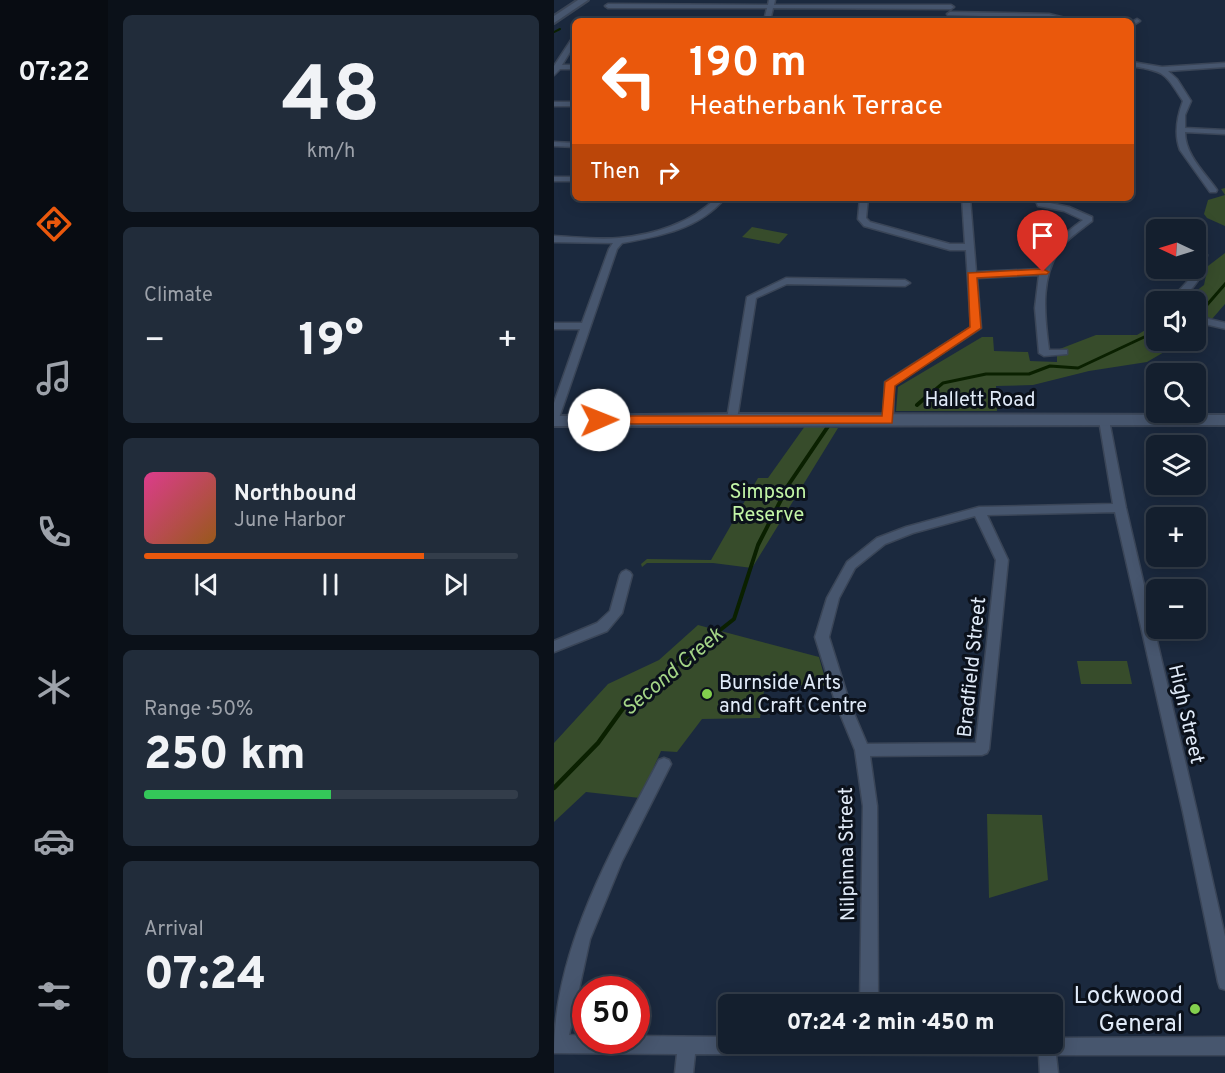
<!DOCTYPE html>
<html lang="en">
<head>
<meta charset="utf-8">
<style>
	:root { --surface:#141f2e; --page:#212c3a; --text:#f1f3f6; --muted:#9da2aa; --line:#333d4a; --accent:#ea580c }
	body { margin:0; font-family:Overpass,sans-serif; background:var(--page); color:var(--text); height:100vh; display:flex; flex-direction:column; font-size:22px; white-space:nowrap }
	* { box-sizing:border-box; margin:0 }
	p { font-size:20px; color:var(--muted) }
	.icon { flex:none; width:33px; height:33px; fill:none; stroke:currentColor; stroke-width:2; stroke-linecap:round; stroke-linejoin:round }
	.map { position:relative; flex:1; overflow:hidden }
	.sheet { display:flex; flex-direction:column; gap:15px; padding:15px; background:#0b1119; width:446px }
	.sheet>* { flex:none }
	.top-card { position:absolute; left:18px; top:18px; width:562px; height:183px; border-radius:9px; box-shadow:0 3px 15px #0003,0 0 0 2px var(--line); background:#ea580c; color:#fff; overflow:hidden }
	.needle { width:39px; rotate:274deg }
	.tools { position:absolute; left:592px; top:219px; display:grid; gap:12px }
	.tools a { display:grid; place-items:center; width:60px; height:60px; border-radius:9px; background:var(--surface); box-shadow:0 3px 15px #0003,0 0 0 2px var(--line); font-size:30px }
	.speed { position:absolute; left:18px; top:976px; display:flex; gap:12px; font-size:30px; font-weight:700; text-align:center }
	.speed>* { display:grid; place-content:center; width:78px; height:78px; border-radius:50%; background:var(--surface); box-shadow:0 3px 15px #0003,0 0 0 2px var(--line); line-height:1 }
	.speed .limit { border:9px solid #d22; background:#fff; color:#111 }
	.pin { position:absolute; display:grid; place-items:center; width:51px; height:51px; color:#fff; margin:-62px -26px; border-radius:50% 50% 50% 0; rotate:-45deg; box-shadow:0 0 6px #0007 }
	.pin .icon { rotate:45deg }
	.me { position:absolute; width:66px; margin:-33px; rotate:89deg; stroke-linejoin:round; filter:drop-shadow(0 0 4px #0008) }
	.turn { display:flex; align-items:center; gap:21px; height:126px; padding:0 18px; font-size:27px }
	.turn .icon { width:78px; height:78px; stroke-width:2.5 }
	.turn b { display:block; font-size:42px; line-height:51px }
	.then { display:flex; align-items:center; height:57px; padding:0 18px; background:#0003; gap:12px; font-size:22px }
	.big { font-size:45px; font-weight:800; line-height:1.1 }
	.sheet .card { flex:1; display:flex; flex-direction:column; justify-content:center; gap:9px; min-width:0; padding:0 21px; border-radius:9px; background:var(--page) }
	.sheet .dial { align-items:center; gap:0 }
	.dial b { font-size:78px; line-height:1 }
	.song { display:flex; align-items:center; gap:18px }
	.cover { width:72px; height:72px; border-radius:9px; background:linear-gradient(135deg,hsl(330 70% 55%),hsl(30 70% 35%)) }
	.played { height:6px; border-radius:3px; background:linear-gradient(90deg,var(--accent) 75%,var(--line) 75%) }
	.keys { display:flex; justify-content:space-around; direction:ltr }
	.heat { display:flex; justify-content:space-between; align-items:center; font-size:33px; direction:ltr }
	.charge { height:9px; border-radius:4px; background:linear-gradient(90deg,#34c759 50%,var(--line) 0) }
	.trip { position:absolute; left:164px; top:994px; width:345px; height:60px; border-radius:9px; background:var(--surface); box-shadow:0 3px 15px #0003,0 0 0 2px var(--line); font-weight:800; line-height:60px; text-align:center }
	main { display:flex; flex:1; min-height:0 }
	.tab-bar { display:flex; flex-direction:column; width:108px; justify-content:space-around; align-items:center; background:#080c12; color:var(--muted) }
	.tab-bar .icon { width:42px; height:42px }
	.tab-bar .current { color:var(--accent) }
	.tab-bar b { font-size:27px; color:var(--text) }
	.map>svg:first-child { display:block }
	.green { fill:#374c2b }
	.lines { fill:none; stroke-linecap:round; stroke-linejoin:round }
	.stream-far3 { stroke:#0a2000; stroke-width:2 }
	.stream-far2 { stroke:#0a2000; stroke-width:3 }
	.stream-far1 { stroke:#0a2000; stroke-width:4 }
	.stream { stroke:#0a2000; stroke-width:4.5 }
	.street-casing { stroke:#3a4557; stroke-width:3 }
	.secondary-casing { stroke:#3a4557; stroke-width:4 }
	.street { fill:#47566e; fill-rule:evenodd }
	.secondary { fill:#47566e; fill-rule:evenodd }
	.route { fill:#ea580c; stroke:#983908; stroke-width:1.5 }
	.poi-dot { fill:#83d04e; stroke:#0b111b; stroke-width:2 }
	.labels { text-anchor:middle; stroke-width:6; stroke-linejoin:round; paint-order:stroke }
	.street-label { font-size:20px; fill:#e0eaf8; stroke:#0b111b }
	.park-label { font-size:20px; fill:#c2f4a6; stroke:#0b111b }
	.poi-label { font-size:20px; fill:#e0eaf8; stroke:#0b111b; text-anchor:start }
	.water-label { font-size:21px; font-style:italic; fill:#a4d587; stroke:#0b111b }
	.near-poi-label { font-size:24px; fill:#e0eaf8; stroke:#0b111b; text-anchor:end }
</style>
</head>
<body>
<main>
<nav class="tab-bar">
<b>07:22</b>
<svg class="icon current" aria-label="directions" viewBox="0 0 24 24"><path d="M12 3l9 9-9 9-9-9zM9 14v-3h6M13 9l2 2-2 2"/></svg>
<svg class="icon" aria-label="music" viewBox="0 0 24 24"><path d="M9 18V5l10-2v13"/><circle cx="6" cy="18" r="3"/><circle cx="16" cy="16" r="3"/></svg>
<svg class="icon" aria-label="phone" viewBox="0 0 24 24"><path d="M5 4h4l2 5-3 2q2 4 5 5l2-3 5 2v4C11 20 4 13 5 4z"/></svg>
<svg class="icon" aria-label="climate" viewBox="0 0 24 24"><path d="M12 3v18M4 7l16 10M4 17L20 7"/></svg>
<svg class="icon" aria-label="car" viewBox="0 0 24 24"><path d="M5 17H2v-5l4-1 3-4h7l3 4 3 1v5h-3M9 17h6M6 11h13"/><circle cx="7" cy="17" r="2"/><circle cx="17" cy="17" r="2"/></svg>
<svg class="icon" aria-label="filters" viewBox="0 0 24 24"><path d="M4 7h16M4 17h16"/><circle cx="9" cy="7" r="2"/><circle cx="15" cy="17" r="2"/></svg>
</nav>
<section class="sheet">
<div class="card dial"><b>48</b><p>km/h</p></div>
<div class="card"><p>Climate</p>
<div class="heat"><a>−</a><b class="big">19°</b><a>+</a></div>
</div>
<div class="card">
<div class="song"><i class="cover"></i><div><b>Northbound</b><p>June Harbor</p></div></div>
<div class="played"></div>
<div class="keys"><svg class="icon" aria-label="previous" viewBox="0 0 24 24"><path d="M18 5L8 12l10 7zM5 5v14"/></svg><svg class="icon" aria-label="pause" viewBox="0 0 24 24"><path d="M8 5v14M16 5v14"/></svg><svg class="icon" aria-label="next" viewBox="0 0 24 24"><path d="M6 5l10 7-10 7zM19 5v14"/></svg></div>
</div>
<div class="card"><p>Range · 50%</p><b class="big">250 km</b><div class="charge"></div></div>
<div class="card"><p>Arrival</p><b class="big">07:24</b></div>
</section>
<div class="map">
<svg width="672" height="1073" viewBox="0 0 672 1073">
	<rect width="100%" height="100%" fill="#1b293e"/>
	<path class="green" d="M671 188H672L671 226 653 218 650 214 654 200 671 195 667 189Z
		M198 227 234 234 225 244 188 237Z
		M671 253V304L658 319 642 311V302L629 301 650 285 654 266Z
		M603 323V340L629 341 593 362 535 371 479 385 442 386 443 411H342L344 387 428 337H439L440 351 474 352 476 361 503 362V350L542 335H583Z
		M251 426 284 428 198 568 159 563H93L88 567 87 564 93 559 157 560 204 478H214Z
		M144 625 265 657 273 686 211 684 206 718 148 719 123 752 107 751 86 798 32 792 0 822V743L54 684 105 660Z
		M523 661H573L578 684H527Z
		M433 814 488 815 494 880 435 898Z"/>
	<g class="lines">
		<path class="stream-far3" d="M0 32 6 29"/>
		<path class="stream-far2" d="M642 311 652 306 672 283
			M370 399 389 383 432 374H475L496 366 524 368 603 331"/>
		<path class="stream-far1" d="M363 405 371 398
			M88 692 180 619 204 545 235 484 275 425H278"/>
		<path class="stream" d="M0 788 44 743 70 707 90 691"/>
		<defs>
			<path id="street" d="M215 0H221L220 5H397L400 7 397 9 219 8 216 21H210L213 8H54L51 6 54 4 214 5Z
				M396 12 495 14 523 21 495 18 394 15 393 14Z
				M583 19 586 21 578 26V22Z
				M21 36V44L8 65H21V69H6L0 75V66L19 37Z
				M578 62 608 67 672 63V67L614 71 623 79 637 101 631 115V128L672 130V134L631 132C631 155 651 173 663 190L662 192H656L626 150C620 134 623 117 629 101 610 72 612 72 578 66Z
				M0 102H21V106H0Z
				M0 142 21 143V147L0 146Z
				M0 177H21V181H0Z
				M162 198H171C145 229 106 236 68 243L63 249 5 418 0 421V403L26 329H0V323H28L55 249 59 243 0 242V236C21 237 44 240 65 238 100 235 137 223 162 198Z
				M306 198H314L312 218 316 222 396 244H411L408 198H416L422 272 487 269C494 247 511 233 529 220L510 211 484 206 481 198H489L491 202 515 207 538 217V221C529 228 520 234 512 242 485 270 490 314 495 350H513V354L490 356 485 353 481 308 485 275 423 278 427 328 340 385 339 420 338 422H330L329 420 331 382 417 327 412 250H396L310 226 304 219Z
				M649 252 653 255C650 276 640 288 624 302H614C630 284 640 280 645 255Z
				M232 278 351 280 356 283 351 286 233 284 202 298 183 419 178 422 174 421 173 419 193 297Z
				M642 316 672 323V329L642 322Z
				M550 417 555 420 572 508 643 812 672 941V990L666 988 664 982 629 812 561 512 433 515 454 560 435 749 433 753 428 755 316 756 323 806 324 1005H306L309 806 301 750 282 704 261 637 273 598 293 562 323 538 352 527 425 507 559 504 545 420ZM421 516 442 560 422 743 313 744 296 704 275 637 285 598 301 568 331 544 359 533Z
				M72 570 76 572 78 575 68 613 53 631 0 652V641L43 623 56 611 66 575 68 572Z
				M110 758 115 760 117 764 68 861 36 939 15 1035 32 1036V1041H82V1036L174 1037V1044H498V1038L672 1037V1055H502L504 1073H486L485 1055 141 1054 139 1073H121L123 1054 0 1053C0 949 58 850 105 760Z"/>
			<path id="secondary" d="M24 0H34L0 23V16Z
				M178 414 672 415V425L0 426V416Z"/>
		</defs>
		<use href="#street" class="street-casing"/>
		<use href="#secondary" class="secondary-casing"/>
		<use href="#street" class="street"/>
		<use href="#secondary" class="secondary"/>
	</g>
	<path class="route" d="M489 269 495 272 493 274 423 278 427 328 341 386 338 423 45 424 38 420 45 416H328L331 382 416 327 414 273Z"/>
	<g class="poi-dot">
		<circle cx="153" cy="694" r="6"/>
		<circle cx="641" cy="1009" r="6"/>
	</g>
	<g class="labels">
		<g class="street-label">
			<text x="426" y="406">Hallett Road</text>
			<text transform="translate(417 667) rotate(-84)" y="7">Bradfield Street</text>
			<text transform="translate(633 714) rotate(77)" y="7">High Street</text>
			<text transform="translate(292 854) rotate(-91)" y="7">Nilpinna Street</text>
		</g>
		<g class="park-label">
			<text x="214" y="498">Simpson<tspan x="214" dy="23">Reserve</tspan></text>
		</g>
		<g class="poi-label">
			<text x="165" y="689">Burnside Arts<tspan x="165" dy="23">and Craft Centre</tspan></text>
		</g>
		<g class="water-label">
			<text transform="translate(118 671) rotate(-40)" y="7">Second Creek</text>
		</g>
		<g class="near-poi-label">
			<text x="629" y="1003">Lockwood<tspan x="629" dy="28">General</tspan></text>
		</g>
	</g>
</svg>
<div class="tools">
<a><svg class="needle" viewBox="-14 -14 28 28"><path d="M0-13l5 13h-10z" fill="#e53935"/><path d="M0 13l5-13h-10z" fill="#9da2aa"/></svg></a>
<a><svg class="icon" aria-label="sound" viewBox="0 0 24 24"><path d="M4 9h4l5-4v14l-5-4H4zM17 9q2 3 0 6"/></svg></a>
<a><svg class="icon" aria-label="search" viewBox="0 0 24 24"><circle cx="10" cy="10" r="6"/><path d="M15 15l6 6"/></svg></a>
<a><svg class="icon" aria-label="layers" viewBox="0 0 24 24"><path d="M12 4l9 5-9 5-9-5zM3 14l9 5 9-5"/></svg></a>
<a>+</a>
<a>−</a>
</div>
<div class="speed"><div class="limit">50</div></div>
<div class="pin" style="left:489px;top:272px;background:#d93025"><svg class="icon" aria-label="arrive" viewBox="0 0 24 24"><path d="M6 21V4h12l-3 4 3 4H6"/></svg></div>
<svg class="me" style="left:45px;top:420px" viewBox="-20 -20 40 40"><circle r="19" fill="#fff"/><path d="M0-13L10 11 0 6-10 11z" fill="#ea580c"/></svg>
<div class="trip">07:24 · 2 min · 450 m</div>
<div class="top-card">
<div class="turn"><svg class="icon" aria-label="left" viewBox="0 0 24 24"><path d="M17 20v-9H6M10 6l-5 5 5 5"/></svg><div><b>190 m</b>Heatherbank Terrace</div></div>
<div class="then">Then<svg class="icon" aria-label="right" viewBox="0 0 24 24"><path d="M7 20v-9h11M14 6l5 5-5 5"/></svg></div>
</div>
</div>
</main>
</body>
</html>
